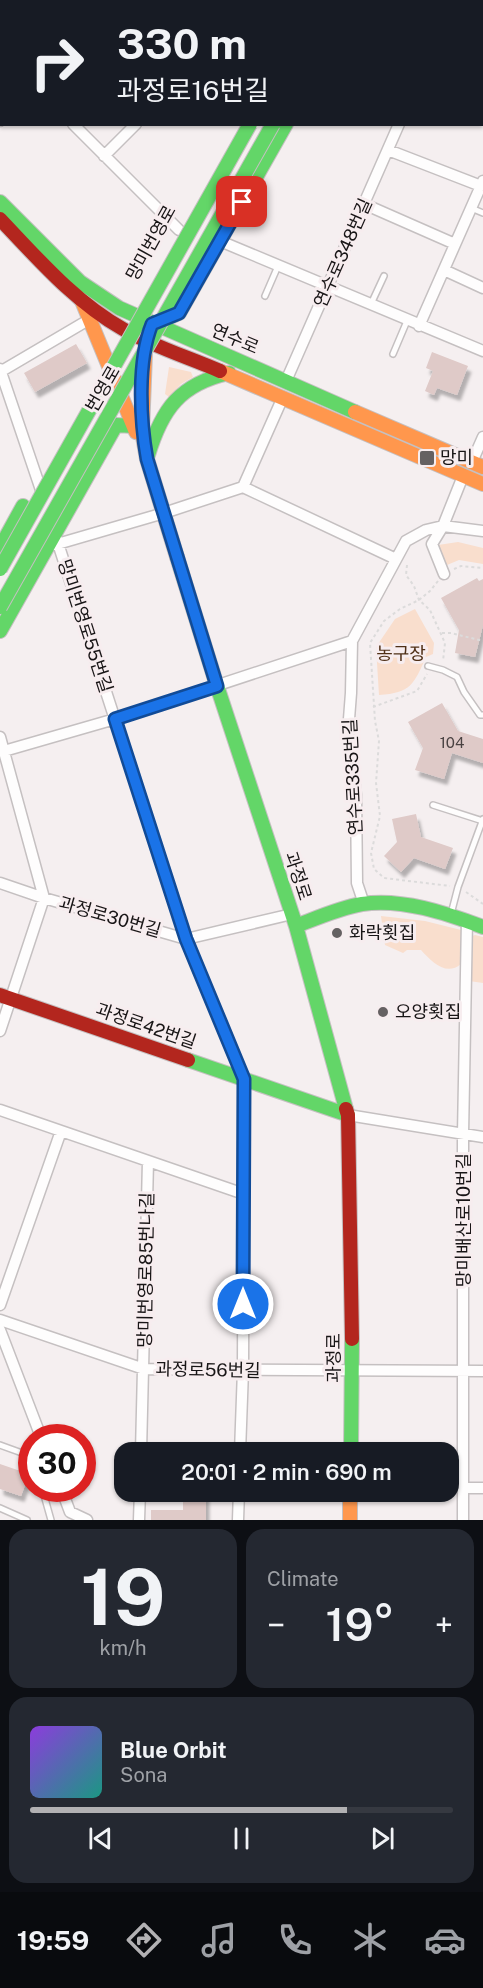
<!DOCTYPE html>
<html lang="en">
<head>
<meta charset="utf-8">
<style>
	:root { --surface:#171b24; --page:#242831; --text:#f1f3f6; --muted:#9ea1a6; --line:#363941; --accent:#b2b1b3 }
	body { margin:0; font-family:"Public Sans","Noto Sans KR",sans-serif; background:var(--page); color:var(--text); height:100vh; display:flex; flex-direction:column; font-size:22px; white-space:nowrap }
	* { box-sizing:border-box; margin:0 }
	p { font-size:20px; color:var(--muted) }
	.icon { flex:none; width:33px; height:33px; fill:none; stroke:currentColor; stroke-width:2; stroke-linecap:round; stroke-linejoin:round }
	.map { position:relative; height:1520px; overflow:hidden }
	.panel { display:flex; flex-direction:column; gap:9px; padding:9px; background:#0d0f14; flex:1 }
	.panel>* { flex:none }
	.hud { position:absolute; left:0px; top:0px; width:483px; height:126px; box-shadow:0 2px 4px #0004; background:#171b24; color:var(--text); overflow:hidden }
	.speed { position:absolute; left:18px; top:1424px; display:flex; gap:12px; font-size:30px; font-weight:700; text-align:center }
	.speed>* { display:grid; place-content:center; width:78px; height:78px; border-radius:50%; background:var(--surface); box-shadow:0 2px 4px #0004; line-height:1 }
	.speed .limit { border:9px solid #d22; background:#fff; color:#111 }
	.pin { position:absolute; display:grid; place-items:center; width:51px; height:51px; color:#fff; margin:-26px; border-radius:12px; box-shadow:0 3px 9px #0006 }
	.me { position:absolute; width:66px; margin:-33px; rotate:0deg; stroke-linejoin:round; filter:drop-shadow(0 0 4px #0008) }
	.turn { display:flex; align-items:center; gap:21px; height:126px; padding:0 18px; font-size:27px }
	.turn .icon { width:78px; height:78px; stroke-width:2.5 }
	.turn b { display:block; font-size:42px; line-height:51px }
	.big { font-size:45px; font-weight:600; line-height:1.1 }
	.panel .widget { flex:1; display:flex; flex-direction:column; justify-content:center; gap:9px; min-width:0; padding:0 21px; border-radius:18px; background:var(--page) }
	.panel .dial { align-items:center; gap:0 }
	.dial b { font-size:78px; line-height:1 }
	.song { display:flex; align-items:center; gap:18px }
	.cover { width:72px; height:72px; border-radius:9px; background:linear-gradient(135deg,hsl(270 70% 55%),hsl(170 70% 35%)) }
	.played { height:6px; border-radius:3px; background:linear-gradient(90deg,var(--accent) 75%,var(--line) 75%) }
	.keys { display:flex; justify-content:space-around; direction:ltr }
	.heat { display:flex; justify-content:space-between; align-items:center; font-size:33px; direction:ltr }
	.panel .tiles { flex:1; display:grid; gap:9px; grid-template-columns:1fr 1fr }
	.widget:last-child { grid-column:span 2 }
	.trip { position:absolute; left:114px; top:1442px; width:345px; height:60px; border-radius:18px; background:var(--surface); box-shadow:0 2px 4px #0004; font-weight:600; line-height:60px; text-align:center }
	.tab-bar { display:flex; height:96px; justify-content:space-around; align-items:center; background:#090b0e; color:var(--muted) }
	.tab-bar .icon { width:42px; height:42px }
	.tab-bar .selected { color:var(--accent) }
	.tab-bar b { font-size:27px; color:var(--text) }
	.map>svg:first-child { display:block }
	.green { fill:#f9decd }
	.building { fill:#dfcac8; filter:url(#shadow) }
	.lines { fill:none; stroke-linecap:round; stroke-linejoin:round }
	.lane-casing { stroke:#c5c0c1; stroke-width:8 }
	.street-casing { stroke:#c5c0c1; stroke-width:13 }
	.fast-casing { stroke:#c5c0c1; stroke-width:16 }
	.slow-casing { stroke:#c5c0c1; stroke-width:16 }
	.jam-casing { stroke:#c5c0c1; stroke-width:16 }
	.path { stroke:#dcdbdb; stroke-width:2; stroke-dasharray:3 3; stroke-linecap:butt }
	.lane { stroke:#fefdfd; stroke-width:5 }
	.street { stroke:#fefdfd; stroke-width:10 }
	.fast { stroke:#63d668; stroke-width:14 }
	.slow { stroke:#ff974d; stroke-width:14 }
	.jam { stroke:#b3261e; stroke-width:14 }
	.fast-bridge-casing { stroke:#c5c0c1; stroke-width:16; stroke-linecap:butt }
	.fast-bridge { stroke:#63d668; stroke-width:14 }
	.route-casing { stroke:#114b97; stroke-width:15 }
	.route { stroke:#1a73e8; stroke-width:10 }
	.poi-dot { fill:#656162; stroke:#f7edef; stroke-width:2 }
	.labels { text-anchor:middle; stroke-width:6; stroke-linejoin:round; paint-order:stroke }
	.number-label { font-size:15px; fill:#4a4242 }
	.street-label { font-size:18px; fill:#181516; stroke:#f7edef }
	.poi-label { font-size:18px; fill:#181516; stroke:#f7edef; text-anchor:start }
	.park-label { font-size:18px; fill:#4f3017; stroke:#f7edef }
</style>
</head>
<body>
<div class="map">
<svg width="483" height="1520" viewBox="0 0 483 1520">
	<defs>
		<filter id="shadow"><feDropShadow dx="3.5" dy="6" stdDeviation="1.5" flood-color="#0004"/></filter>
	</defs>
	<rect width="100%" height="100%" fill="#f5eff0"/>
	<path class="green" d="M169 367 191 372 193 377 181 384 169 397 165 394Z
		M458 542 483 548V564L459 560 447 565 438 545Z
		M415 609 434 643 433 654 426 657C414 684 411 693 379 695L376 647 395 619Z
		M381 916 425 921 461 930V964C446 977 431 961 421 950H407L403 953 385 945Z
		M475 935 483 937V983L469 981 470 937Z"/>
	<path class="building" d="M76 344 87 363 35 392 24 373Z
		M432 352 468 366 457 395 437 388 434 395 425 391 433 371 426 368Z
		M477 578 479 581 483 579V625L475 657 455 653 459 630 441 598Z
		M442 703 458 731 483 739V763L452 753 444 779 415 770 423 748 408 722Z
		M416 814 421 837 453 848 445 869 414 858 401 872 384 856 397 842 392 819Z
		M0 1464 29 1474 21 1496 0 1489Z
		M183 1491H206V1520H151V1510H183Z"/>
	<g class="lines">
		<defs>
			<path id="lane" d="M407 0 409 2
				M471 208 483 213
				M265 296 278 266
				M371 304 384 276
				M393 354 407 321
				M428 666 443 670 457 677 464 692 480 715H483
				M433 805 483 821
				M451 914 458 887 483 819
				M0 1445 22 1453 32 1450
				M42 1488 51 1520
				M0 1508 27 1520"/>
			<path id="street" d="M253 0 254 2
				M124 2 125 0
				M265 2 267 0
				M453 2 454 0
				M0 50 2 51
				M482 118H483
				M0 121 2 119
				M73 124 179 230
				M388 150 481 186
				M104 156 136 124
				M364 204 455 244
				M220 241 483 351
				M444 270 483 288
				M419 326 483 181
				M0 369 42 493
				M0 372 90 319
				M286 381 399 124
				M472 462 483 437
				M243 487 283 397
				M54 531 186 939 244 1079 243 1370 240 1452
				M54 545 164 513 243 487 396 559
				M444 574 432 544 443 526 483 531
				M0 737 44 898 0 1031
				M0 750 4 751 115 719 352 641
				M0 883 44 898 186 939 292 914
				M364 904 357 883 356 795 348 732 351 693 352 641 406 541 426 530 443 526 463 476
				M0 1110 244 1194
				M348 1115 483 1137
				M0 1305 61 1131
				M0 1320 144 1369 483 1371
				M0 1330 41 1437
				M141 1452 148 1161
				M61 1488 70 1512 87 1520
				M464 1488H483
				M139 1520 140 1491
				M238 1520 239 1491
				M463 1520V1134L467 920"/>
			<path id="fast" d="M319 2 320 0
				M342 2 343 0
				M0 202 80 282 119 308 355 412
				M159 322 179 313 286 124
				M148 455C162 409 180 384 229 373
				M0 548 23 506
				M177 557 217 686 296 926 346 1109
				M0 631 116 425 133 426
				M296 926C317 918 339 908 362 904 402 898 446 913 483 927
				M188 1060 348 1115
				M351 1452 352 1339"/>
			<path id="slow" d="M307 2 308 0
				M356 2 357 0
				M82 301 136 432
				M145 354 142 431 147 459 177 557
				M220 371 483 484
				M355 412 483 467
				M350 1491V1520"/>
			<path id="jam" d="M0 219C38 259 75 302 123 329 154 347 188 357 220 371
				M0 995 188 1060
				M346 1109 348 1115 352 1339"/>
		</defs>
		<use href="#lane" class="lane-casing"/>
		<use href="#street" class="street-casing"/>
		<use href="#fast" class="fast-casing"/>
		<use href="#slow" class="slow-casing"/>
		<use href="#jam" class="jam-casing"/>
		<path class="path" d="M407 565 406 575 414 586 419 600 430 610 445 643 443 661
			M454 569 461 566 483 568
			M438 581 430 591 419 600 400 609 384 621 370 643 375 721 379 741 376 783 380 816 371 853 374 869 384 878 450 886
			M442 633H451L483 641
			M373 707 417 691 427 674
			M466 892 483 904"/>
		<use href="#lane" class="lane"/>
		<use href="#street" class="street"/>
		<use href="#fast" class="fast"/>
		<use href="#slow" class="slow"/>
		<use href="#jam" class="jam"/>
		<defs>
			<path id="fast-bridge" d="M0 569 250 124
				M0 607 273 124"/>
		</defs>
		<use href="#fast-bridge" class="fast-bridge-casing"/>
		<use href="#fast-bridge" class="fast-bridge"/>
	</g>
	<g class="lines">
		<defs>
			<path id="route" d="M242 202 179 313 152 324C137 361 140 420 147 459L217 686 115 719 186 939 244 1079 243 1304"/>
		</defs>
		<use href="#route" class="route-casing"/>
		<use href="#route" class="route"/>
	</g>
	<g class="poi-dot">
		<rect x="419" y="450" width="16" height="16" rx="3"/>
		<circle cx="337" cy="933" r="6"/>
		<circle cx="383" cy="1012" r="6"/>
	</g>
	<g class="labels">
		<g class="number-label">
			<text x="452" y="748">104</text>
		</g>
		<g class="street-label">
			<text transform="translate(151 243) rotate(-61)" y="6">망미번영로</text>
			<text transform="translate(343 253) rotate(-66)" y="6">연수로348번길</text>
			<text transform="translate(235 339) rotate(23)" y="6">연수로</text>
			<text transform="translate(103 389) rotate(-60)" y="6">번영로</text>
			<text transform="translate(85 626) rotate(72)" y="6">망미번영로55번길</text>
			<text transform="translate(353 777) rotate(-93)" y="6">연수로335번길</text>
			<text transform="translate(298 876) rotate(72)" y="6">과정로</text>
			<text transform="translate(110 917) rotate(16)" y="6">과정로30번길</text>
			<text transform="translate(146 1026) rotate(19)" y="6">과정로42번길</text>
			<text transform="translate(464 1220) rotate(-90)" y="6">망미배산로10번길</text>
			<text transform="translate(146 1270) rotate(-89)" y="6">망미번영로85번나길</text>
			<text transform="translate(334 1358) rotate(-90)" y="6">과정로</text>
			<text transform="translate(208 1370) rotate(1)" y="6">과정로56번길</text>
		</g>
		<g class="poi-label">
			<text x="440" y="464">망미</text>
			<text x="349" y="939">화락횟집</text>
			<text x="395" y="1018">오양횟집</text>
		</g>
		<g class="park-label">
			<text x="401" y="660">농구장</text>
		</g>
	</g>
</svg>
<div class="speed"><div class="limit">30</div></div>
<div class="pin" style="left:242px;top:202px;background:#d93025"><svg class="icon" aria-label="arrive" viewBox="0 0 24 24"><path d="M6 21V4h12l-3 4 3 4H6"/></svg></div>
<svg class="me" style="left:243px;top:1304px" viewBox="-20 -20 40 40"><circle r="17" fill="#1a73e8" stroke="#fff" stroke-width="3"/><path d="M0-11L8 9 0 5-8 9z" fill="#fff"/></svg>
<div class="trip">20:01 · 2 min · 690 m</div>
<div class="hud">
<div class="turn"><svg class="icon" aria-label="right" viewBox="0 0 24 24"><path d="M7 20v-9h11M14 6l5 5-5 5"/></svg><div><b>330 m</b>과정로16번길</div></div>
</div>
</div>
<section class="panel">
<div class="tiles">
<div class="widget dial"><b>19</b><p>km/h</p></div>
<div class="widget"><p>Climate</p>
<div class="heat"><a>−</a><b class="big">19°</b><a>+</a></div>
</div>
<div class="widget">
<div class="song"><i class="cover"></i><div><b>Blue Orbit</b><p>Sona</p></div></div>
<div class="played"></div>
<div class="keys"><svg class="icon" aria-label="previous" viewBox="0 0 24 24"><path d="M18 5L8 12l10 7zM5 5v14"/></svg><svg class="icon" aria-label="pause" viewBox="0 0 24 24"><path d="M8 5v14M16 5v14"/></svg><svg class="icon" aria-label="next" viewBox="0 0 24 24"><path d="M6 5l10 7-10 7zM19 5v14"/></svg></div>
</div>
</div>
</section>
<nav class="tab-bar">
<b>19:59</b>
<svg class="icon selected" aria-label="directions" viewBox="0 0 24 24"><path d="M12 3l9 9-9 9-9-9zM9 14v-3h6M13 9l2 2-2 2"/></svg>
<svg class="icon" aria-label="music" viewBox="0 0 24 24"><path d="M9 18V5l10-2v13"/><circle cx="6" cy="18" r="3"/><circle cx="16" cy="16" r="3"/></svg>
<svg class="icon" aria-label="phone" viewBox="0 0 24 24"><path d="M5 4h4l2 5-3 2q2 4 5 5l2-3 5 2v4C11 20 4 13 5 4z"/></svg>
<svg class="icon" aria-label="climate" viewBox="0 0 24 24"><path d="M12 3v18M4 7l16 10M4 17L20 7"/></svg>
<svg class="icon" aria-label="car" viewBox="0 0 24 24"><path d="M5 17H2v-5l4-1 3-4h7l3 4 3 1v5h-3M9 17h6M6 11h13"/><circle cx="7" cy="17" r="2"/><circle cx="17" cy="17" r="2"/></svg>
</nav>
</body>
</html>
